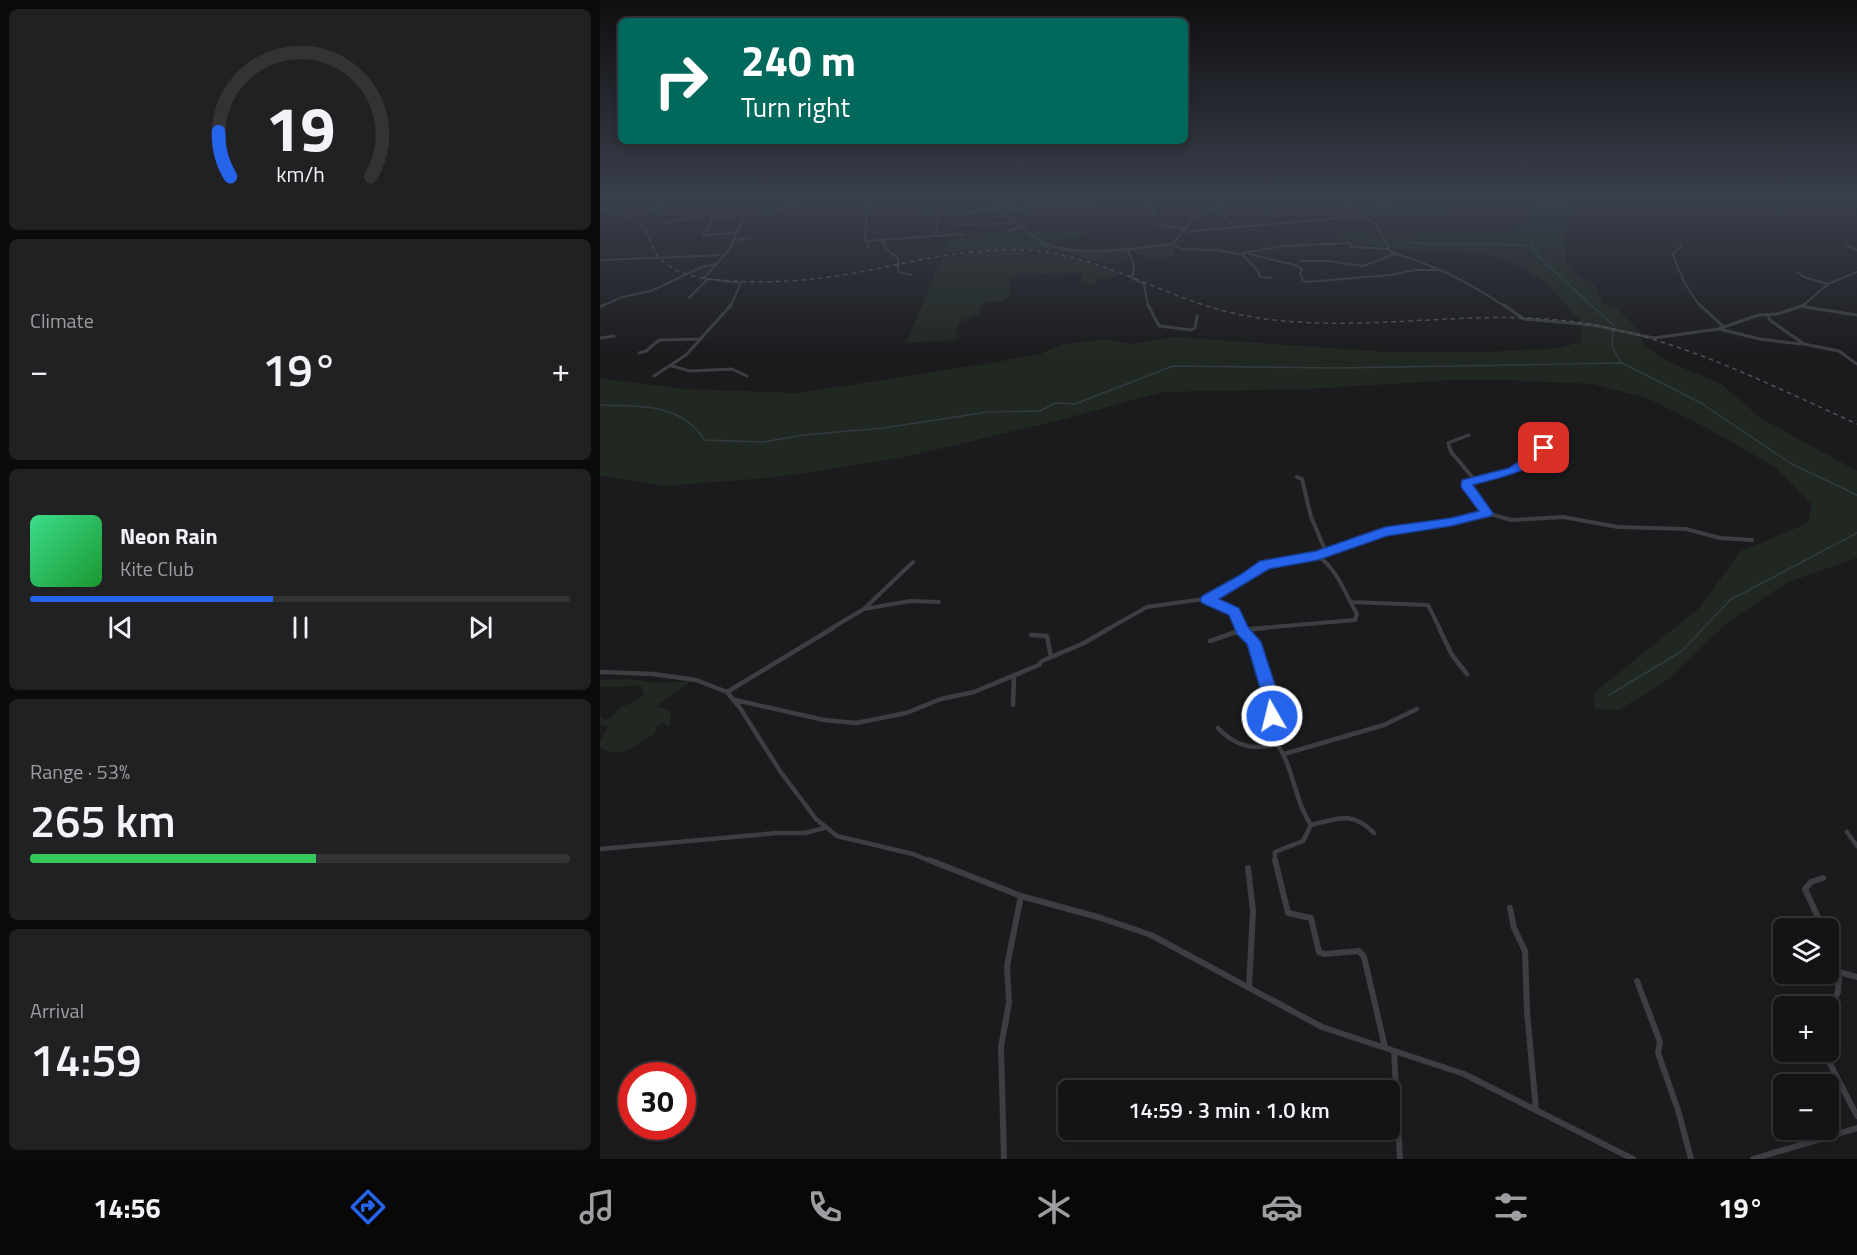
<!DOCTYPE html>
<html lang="en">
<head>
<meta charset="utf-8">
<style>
	:root { --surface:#141416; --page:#212123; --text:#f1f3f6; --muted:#9d9ea1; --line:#333335; --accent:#2563eb }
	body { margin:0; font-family:"Titillium Web",sans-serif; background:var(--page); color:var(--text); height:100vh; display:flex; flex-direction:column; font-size:22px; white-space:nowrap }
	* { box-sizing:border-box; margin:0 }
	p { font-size:20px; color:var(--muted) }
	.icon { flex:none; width:33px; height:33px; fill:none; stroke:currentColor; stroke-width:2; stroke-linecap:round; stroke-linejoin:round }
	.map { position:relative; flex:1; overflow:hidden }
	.panel { display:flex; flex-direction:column; gap:9px; padding:9px; background:#0b0b0c; width:600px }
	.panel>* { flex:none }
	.guide { position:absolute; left:18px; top:18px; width:570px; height:126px; border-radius:9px; box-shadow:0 3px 9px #0003,0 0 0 2px var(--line); background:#00695c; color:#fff; overflow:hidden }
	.fabs { position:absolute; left:1173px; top:918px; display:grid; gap:12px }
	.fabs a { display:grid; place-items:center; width:66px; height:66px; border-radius:9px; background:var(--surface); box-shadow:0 3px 9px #0003,0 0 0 2px var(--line); font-size:30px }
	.speed { position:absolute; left:18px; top:1062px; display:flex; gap:12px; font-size:30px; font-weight:700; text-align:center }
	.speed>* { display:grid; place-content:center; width:78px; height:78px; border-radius:50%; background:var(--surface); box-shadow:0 3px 9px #0003,0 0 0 2px var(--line); line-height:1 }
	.speed .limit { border:9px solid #d22; background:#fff; color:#111 }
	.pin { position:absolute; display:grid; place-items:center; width:51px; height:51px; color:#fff; margin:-26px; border-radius:12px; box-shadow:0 3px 9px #0006 }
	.me { position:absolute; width:66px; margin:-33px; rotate:352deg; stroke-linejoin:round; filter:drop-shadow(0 0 4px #0008) }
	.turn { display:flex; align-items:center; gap:21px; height:126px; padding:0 24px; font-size:27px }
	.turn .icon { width:78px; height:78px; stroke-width:2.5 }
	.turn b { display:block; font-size:42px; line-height:51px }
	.big { font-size:45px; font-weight:600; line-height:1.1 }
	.panel .tile { flex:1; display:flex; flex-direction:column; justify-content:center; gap:9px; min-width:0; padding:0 21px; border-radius:9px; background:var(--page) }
	.panel .dial { align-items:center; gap:0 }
	.dial svg { height:156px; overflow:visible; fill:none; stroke:var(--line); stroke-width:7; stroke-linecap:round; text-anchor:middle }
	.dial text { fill:var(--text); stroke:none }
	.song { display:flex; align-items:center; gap:18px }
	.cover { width:72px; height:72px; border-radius:9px; background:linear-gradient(135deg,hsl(150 70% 55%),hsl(130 70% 35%)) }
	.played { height:6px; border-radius:3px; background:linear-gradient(90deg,var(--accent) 45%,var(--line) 45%) }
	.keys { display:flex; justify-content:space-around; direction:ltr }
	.heat { display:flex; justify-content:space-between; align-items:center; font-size:33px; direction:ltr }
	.charge { height:9px; border-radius:4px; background:linear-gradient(90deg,#34c759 53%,var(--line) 0) }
	.trip { position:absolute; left:458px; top:1080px; width:342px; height:60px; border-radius:9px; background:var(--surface); box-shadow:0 3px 9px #0003,0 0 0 2px var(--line); font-weight:600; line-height:60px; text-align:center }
	.menu { display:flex; height:96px; justify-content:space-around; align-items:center; background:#080809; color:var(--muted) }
	.menu .icon { width:42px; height:42px }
	.menu .selected { color:var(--accent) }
	.menu b { font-size:27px; color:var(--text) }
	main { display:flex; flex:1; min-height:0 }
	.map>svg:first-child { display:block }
	.green { fill:#212821 }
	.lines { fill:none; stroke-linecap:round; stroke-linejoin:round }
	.stream { stroke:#313c41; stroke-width:1.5 }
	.street-far4 { stroke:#3c3e42; stroke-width:2 }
	.street-far3 { stroke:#3c3e42; stroke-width:3 }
	.street-far2 { stroke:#3c3e42; stroke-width:4 }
	.street-far1 { stroke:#3c3e42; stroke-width:4.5 }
	.street { stroke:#3c3e42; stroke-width:6 }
	.rail { stroke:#4f5257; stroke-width:1.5; stroke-dasharray:4.5 4; stroke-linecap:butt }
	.route { fill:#2563eb; stroke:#184099; stroke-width:1.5 }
</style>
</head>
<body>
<main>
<section class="panel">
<div class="tile dial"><svg viewBox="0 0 100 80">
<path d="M14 69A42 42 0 1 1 86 69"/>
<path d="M14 69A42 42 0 0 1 8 46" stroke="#2563eb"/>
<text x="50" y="56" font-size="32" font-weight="700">19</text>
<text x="50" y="72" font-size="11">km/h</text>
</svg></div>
<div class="tile"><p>Climate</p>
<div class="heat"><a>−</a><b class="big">19°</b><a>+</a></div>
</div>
<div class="tile">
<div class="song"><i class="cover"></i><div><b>Neon Rain</b><p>Kite Club</p></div></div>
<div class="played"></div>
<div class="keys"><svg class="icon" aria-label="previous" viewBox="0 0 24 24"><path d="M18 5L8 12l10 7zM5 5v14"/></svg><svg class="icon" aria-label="pause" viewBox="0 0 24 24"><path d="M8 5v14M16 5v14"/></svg><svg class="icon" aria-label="next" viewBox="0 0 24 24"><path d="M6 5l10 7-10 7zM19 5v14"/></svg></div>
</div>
<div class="tile"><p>Range · 53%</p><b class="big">265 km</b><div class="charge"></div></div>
<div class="tile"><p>Arrival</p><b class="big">14:59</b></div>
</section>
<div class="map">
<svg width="1257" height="1159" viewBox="0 0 1257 1159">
	<rect width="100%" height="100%" fill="#1b1b1d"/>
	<path class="green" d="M933 196H979L973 200 972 220 962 238 967 248 965 262C980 284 995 272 1002 304L1018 309 1040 333 981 322 949 286 928 270 892 255 789 248 741 239 738 235 745 233 789 238 860 231 913 230 930 215Z
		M793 202 798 204V206L812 207 815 211 825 210 845 215C822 222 782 218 761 205Z
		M485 231V236L453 241 452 251 396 249 343 253 350 238 382 237 384 234Z
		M568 244 574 247V256L551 258 532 251 531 247Z
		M454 245 473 249 469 251 525 247 528 249 529 261 507 265 464 252H459Z
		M404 250C444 252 484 256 521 274L497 280 493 285 480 282 483 274 476 273 422 275 409 280 411 296 403 301H387L379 309 380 314 361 321 355 331 360 337 357 340 306 343 343 255Z
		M982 324 1040 335 1045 346 1069 362 1121 384 1162 419 1257 471V558L1188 582 1128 622 1066 681 1019 710 995 709 994 693 1098 609 1141 551 1208 523 1212 505 1175 467 1109 429 1047 398 993 384 901 380H853L710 389 563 392 456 421 301 458 178 477 67 486 0 476V378L86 389 199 393 384 364 440 354 461 345 505 339 531 344 575 337 789 352H885L961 348 981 342Z
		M29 679 59 683 91 681 56 706 71 712 70 727 62 723 56 727 54 735C33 744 23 762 0 747V740L8 727 0 724V716L4 720 11 718 20 707 32 703 45 694 40 686 0 687V680Z"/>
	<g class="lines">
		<path class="stream" d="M955 196 950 206 952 220 939 232 930 245 941 259 1014 326
			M803 243 930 245
			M1013 331 1012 346 1021 363
			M0 405C42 407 78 402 105 440L163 442 204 435 283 428 388 412 440 411 455 403 475 404 573 366 738 368 1022 363 1101 403 1190 463 1257 495
			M1009 695 1082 651 1130 600 1257 533"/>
		<path class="street-far4" d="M219 196H269
			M268 196 265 241 364 234
			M314 196 325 213 336 215 495 202
			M381 196 444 244C484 258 531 248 572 244L597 215 617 207 628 196
			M418 196 431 200
			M492 196 495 202 546 199
			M546 196 548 204 553 208 554 222 564 226 584 228
			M735 196 776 224 791 252C837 266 866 281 906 307
			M0 197 68 200 60 207 41 215
			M627 197 655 196
			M746 201 852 198
			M185 205 201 206
			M394 206 414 204
			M613 208 620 211 634 227
			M112 219 178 212 191 196
			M65 223 110 214 112 220 103 235 136 233
			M356 225 415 223
			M408 231 421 228
			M582 232 764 216
			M335 236 339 215
			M134 240 150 238
			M283 241 285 249 298 258V272L312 275
			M572 244 581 249 617 250 639 254 682 246 750 243 752 247 789 249
			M1247 245 1257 250
			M1081 246 1073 254C1079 274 1088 291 1101 307
			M527 247 534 266 532 278 544 284 548 307
			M268 248 269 242
			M649 254 698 266 702 269 700 273 703 280 707 282 790 275 816 270H842
			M643 255 658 271 660 277 671 278
			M0 260 125 255
			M700 261H728L763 266 795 254
			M1197 272 1204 277 1228 284
			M108 279 141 283 130 307
			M89 298 108 279 104 278 129 250 144 217
			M0 307 22 297 51 291 102 267 117 264
			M1201 307 1228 284 1257 272"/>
		<path class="street-far3" d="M548 305 559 326 591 330 595 328 597 316
			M904 305 924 319 993 325 1054 338 1118 329 1159 315 1177 314 1205 305
			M1100 305 1124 327
			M0 307 4 305
			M1205 307 1257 315
			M1167 315 1171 321 1204 344 1239 351 1257 364
			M1119 329 1160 339 1200 344
			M0 338 14 336
			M39 353 46 351 59 340 101 339
			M72 366 90 371 132 369 147 376
			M54 376 86 355 131 305
			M932 439 943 448
			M850 448 848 443 869 435"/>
		<path class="street-far2" d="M849 447 852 453 874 479
			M697 477 702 479 711 517 726 552
			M887 513 867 487V483L910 472 944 452 941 447
			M608 600 634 611 642 629
			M750 602 828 605 840 629
			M265 608 313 562
			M230 629 264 609 310 601 339 602
			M508 629 547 607 611 598 665 565 718 556 785 532 851 522 877 514 887 513 911 520 963 517 1018 527 1086 529 1120 538 1152 540
			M649 629 755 620 757 614C745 594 738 570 718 556"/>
		<path class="street-far1" d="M641 628 642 630 666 628
			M839 628 852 655 867 674
			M431 635 447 636 451 657
			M610 641 642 630C669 660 669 705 677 744
			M0 672 53 674 96 680 127 692 140 708 180 771 216 819 237 836 313 854 333 862
			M127 692 233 628
			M135 700 224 720 256 723 306 713 341 699 374 692 439 665 442 661 484 643 510 628
			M413 705 414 675
			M618 728C635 746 653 751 677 744 694 768 694 800 711 825L703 841 675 852V862
			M684 754 784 725 817 709
			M711 825C738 818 753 811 774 833
			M1247 832 1257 846
			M0 849 177 833H205L224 828"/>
		<path class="street" d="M329 860 421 896 501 918 551 935 722 1027 864 1074 1033 1159
			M675 860 688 913 711 918 719 952 724 954 759 951 764 957 785 1047
			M648 868 653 911 649 987
			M1223 878 1211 882 1205 889 1223 928
			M910 908 914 928 925 951 927 1011 936 1110
			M1228 940 1239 972
			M1037 981 1060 1042 1058 1053 1078 1110 1091 1159
			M1228 1012 1238 992 1239 972 1257 977
			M794 1052 800 1159
			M1224 1052 1257 1116
			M404 1159 401 1047 409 1003 407 966 421 896
			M1153 1159 1257 1128"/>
		<path class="rail" d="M0 210C12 212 27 214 38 222 47 229 49 240 54 250 65 270 90 277 111 279 155 284 199 282 243 275 302 265 359 248 420 250 503 252 567 302 647 316 746 334 846 312 945 319 1056 326 1157 379 1257 424"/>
	</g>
	<linearGradient id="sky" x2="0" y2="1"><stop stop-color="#0f0f10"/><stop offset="0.55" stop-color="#393f4c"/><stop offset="1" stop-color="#393f4c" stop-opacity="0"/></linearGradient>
	<rect width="1257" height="358" fill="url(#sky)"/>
	<path class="route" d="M944 445 950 448C945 469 891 480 873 485L893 513 891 516 851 526 787 536 718 560 669 569 619 599 639 608 648 627 661 642 677 691 680 716 677 721 672 722 666 721 661 691 647 644 637 634 629 615 602 603 600 600 602 596 640 575 660 561 716 551 785 527 851 518 879 511 861 487 862 480 909 468Z"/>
</svg>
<div class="fabs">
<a><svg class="icon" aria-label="layers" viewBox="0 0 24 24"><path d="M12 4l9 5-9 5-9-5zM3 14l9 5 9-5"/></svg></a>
<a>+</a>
<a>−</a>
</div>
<div class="speed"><div class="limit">30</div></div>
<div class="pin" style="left:944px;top:448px;background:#d93025"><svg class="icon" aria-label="arrive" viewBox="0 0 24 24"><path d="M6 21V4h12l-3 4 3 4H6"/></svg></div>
<svg class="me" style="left:672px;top:716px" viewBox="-20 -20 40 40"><circle r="17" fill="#2563eb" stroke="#fff" stroke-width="3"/><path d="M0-11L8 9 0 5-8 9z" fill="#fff"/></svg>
<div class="trip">14:59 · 3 min · 1.0 km</div>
<div class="guide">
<div class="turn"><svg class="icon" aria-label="right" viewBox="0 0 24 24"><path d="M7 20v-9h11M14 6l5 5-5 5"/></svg><div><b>240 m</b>Turn right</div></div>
</div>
</div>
</main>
<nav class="menu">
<b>14:56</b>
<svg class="icon selected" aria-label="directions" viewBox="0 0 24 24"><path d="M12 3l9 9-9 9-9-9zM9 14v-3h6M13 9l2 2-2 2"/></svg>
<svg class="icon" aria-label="music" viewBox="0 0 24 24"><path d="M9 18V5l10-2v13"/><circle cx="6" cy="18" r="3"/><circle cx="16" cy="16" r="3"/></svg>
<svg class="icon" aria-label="phone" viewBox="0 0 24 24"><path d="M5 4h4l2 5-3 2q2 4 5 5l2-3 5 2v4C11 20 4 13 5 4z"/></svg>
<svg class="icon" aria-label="climate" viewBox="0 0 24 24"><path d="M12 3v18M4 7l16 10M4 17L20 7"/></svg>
<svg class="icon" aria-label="car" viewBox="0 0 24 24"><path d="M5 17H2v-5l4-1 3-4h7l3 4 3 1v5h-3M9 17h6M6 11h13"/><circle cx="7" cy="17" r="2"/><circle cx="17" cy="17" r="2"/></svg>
<svg class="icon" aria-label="filters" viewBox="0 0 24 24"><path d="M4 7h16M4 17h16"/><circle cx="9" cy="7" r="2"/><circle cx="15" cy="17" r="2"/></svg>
<b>19°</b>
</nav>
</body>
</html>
